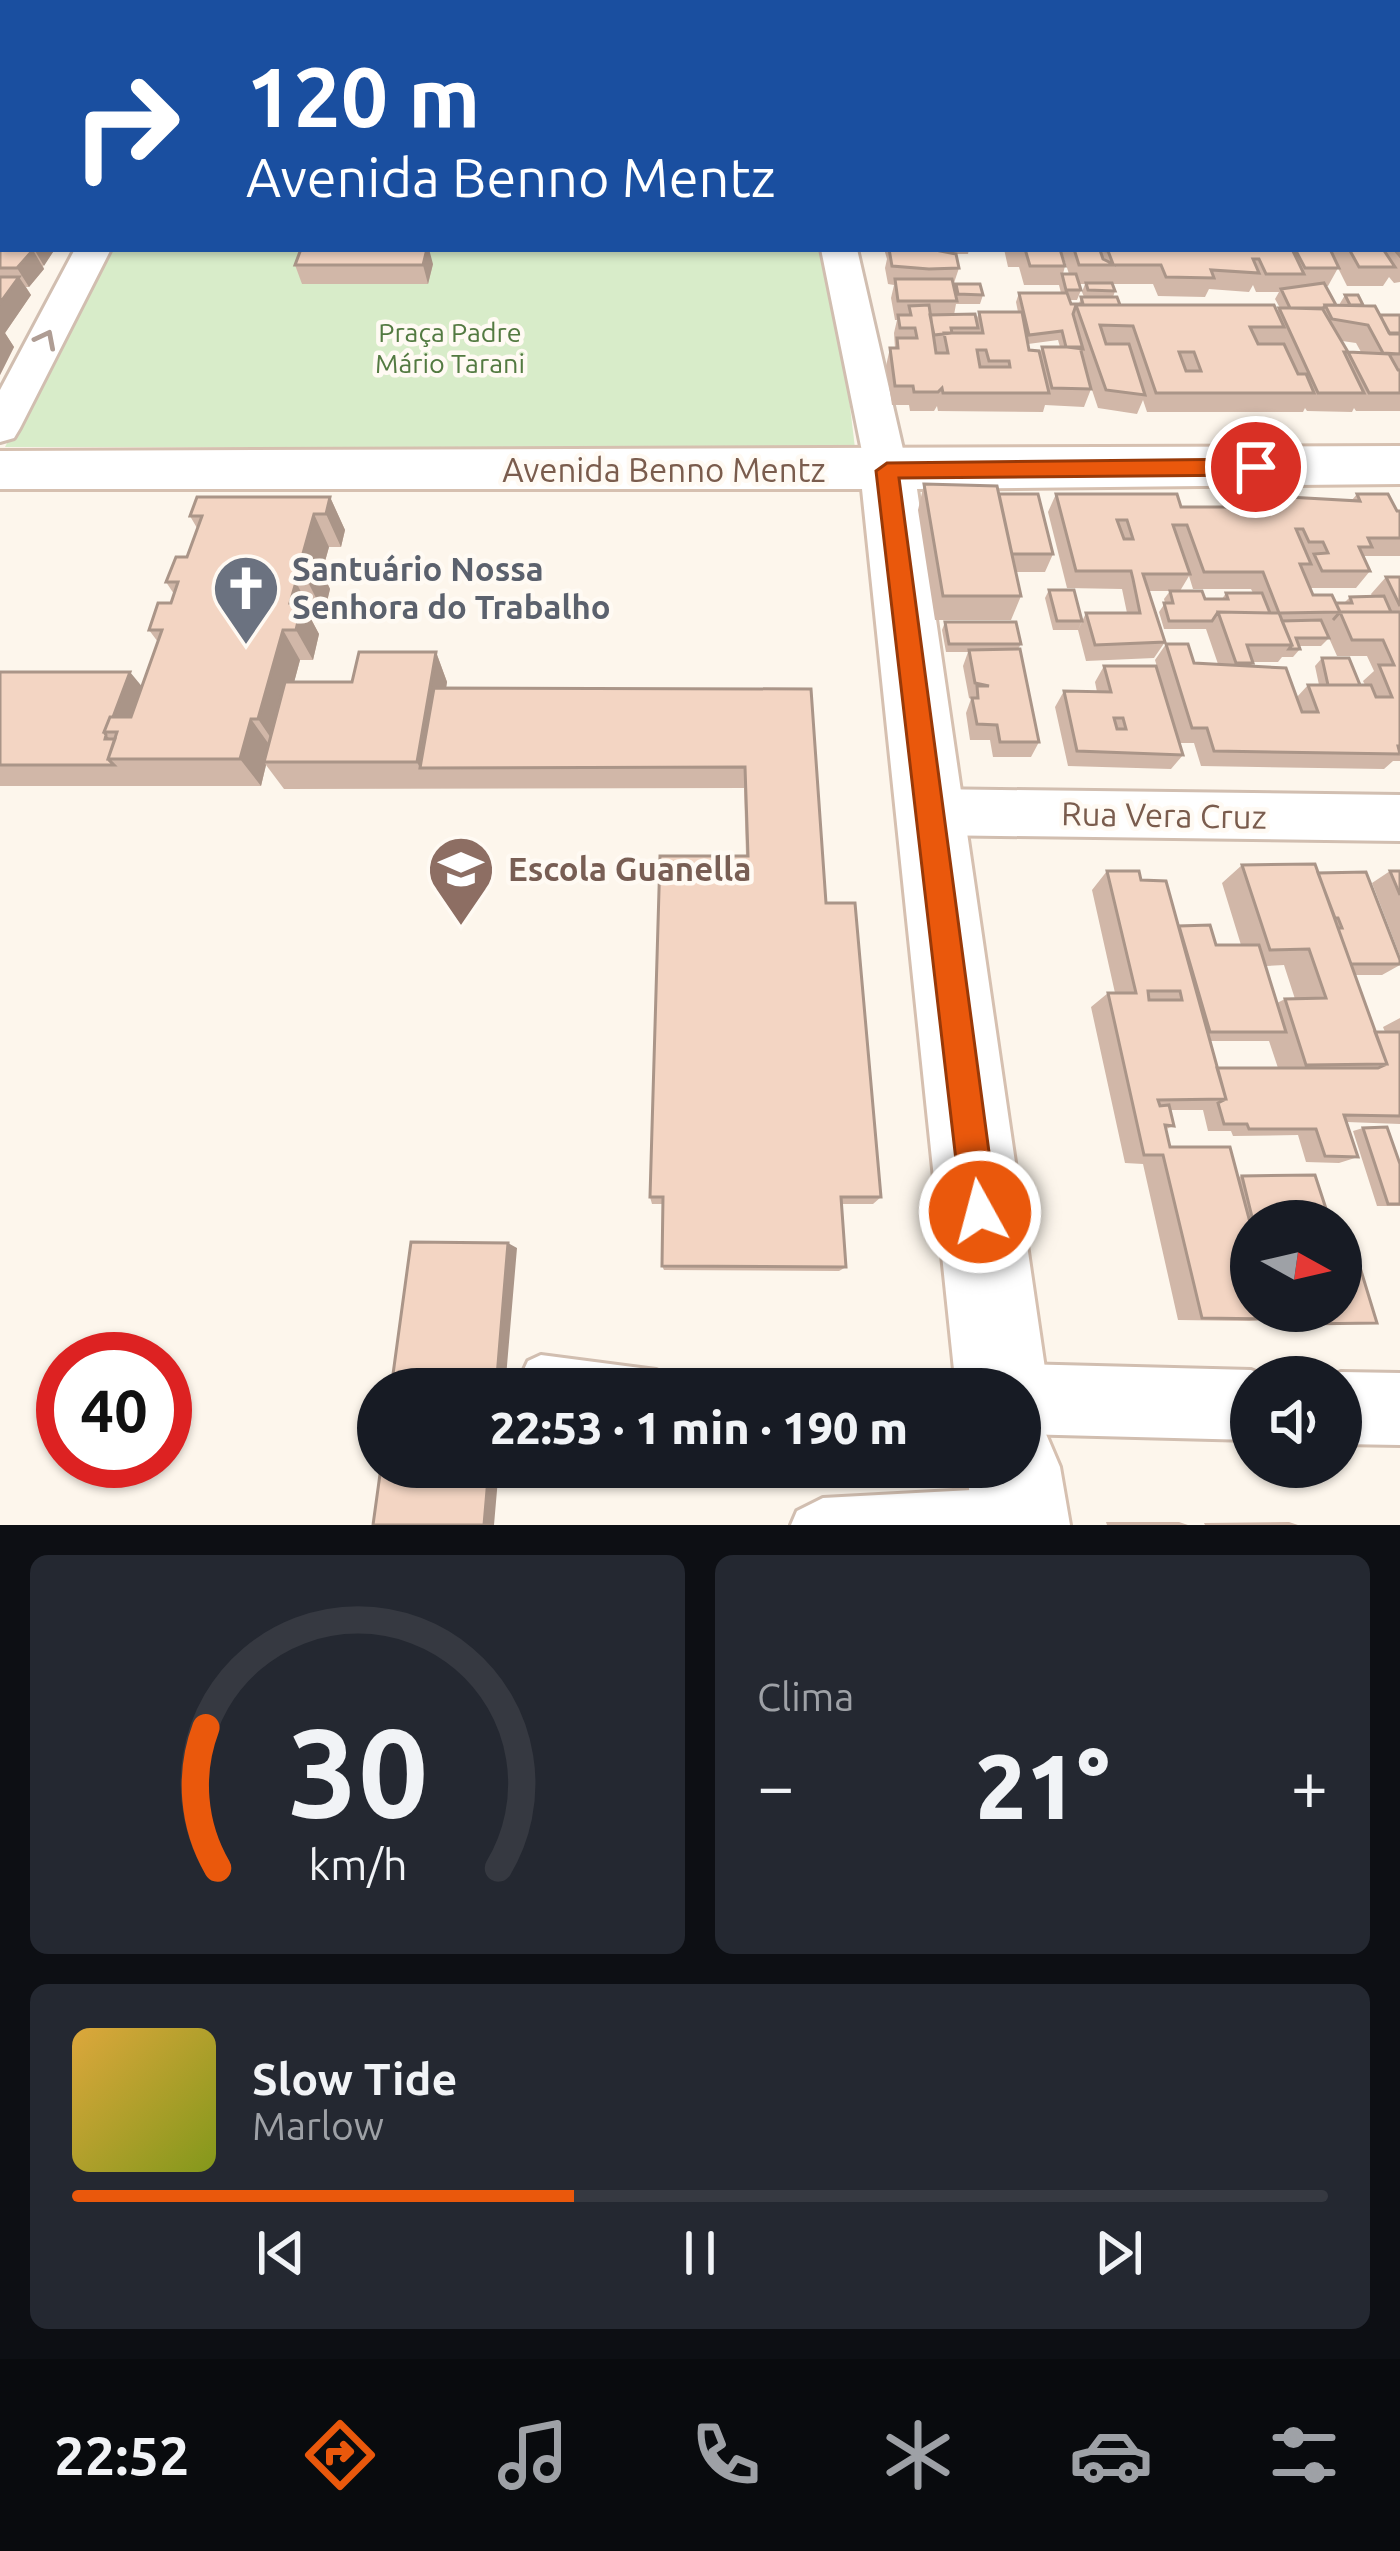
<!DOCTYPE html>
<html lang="pt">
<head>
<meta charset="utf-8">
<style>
	:root { --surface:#171b24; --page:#242831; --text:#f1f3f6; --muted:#9ea1a6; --line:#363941; --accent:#ea580c }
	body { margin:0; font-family:Ubuntu,sans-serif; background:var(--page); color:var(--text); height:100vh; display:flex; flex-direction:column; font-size:45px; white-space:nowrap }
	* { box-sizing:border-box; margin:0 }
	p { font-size:39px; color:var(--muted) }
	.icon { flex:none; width:66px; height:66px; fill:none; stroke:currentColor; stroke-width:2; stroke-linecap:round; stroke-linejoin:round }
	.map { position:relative; height:1525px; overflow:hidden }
	.panel { display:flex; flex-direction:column; gap:30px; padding:30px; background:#0d0f14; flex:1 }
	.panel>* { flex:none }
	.guide { position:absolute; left:0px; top:0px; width:1401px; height:252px; box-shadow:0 3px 9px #0004; background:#1a4fa0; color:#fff; overflow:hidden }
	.needle { width:78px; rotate:98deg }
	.tools { position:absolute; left:1230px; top:1200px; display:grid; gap:24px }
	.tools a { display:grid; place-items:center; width:132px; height:132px; border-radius:50%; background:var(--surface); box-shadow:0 3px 9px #0004; font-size:60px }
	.speed { position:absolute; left:36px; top:1332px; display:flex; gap:24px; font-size:60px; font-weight:700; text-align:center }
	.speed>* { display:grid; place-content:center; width:156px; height:156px; border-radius:50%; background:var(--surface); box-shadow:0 3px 9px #0004; line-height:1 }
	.speed .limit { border:18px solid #d22; background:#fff; color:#111 }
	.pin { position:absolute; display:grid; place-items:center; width:102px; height:102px; color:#fff; margin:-51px; border:6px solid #fff; border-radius:50%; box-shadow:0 3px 12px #0007 }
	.me { position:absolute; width:132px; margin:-66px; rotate:353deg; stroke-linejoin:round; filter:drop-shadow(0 0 9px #0008) }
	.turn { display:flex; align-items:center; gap:42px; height:252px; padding:0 48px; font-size:54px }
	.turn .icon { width:156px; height:156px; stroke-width:2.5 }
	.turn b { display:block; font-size:84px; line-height:102px }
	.big { font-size:90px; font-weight:800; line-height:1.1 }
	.panel .widget { flex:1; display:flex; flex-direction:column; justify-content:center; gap:18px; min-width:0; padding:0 42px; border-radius:18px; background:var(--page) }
	.panel .dial { align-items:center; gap:0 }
	.dial svg { height:312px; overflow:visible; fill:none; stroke:var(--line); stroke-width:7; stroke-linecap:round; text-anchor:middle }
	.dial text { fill:var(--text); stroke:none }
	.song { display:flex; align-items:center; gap:36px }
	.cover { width:144px; height:144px; border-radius:18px; background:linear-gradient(135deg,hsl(40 70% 55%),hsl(70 70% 35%)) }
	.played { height:12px; border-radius:6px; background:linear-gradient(90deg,var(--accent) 40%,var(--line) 40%) }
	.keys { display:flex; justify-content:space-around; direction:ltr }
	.heat { display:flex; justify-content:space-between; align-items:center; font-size:66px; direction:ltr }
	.panel .tiles { flex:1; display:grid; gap:30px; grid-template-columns:1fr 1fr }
	.widget:last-child { grid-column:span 2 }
	.trip { position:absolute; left:357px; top:1368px; width:684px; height:120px; border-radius:60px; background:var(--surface); box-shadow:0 3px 9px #0004; font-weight:800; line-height:120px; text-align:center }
	.dock { display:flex; height:192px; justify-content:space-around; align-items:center; background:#090b0e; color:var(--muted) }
	.dock .icon { width:84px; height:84px }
	.dock .on { color:var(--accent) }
	.dock b { font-size:54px; color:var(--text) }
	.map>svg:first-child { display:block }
	.green { fill:#d8ecc9 }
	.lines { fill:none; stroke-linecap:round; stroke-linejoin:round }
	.lane-casing { stroke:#d1beb0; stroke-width:6 }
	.street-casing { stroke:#d1beb0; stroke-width:6 }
	.secondary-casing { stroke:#d6c0b0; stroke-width:6 }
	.lane { fill:#fff; fill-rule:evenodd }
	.street { fill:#fff; fill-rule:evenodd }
	.secondary { fill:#fff; fill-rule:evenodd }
	.wall { fill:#d1b7a8; fill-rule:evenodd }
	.shaded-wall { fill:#aa9588 }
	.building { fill:#f3d5c3; stroke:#aa9588; stroke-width:3; fill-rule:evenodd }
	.oneway { stroke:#af9d94 }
	.route { fill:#ea580c; stroke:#983908; stroke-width:3 }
	.labels { text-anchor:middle; stroke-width:9; stroke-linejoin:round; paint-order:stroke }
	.far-park-label { font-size:27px; fill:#537a41; stroke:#fffaf3 }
	.street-label { font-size:33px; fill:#7a5c4d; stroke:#fffaf3 }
	.worship-label { font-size:33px; font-weight:bold; fill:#5b616d; stroke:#fffaf3; text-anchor:start }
	.education-label { font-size:33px; font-weight:bold; fill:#785e54; stroke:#fffaf3; text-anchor:start }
</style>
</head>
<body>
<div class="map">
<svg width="1400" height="1525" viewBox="0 0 1400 1525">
	<rect width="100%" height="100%" fill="#fdf6ec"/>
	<path class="green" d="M108 249H831L855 448 5 447Z"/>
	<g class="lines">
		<defs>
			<path id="lane" d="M541 1355 656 1370 669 1376 675 1389H532L522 1374 528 1361Z
				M1009 1488 1023 1494 1029 1508 1023 1522 1015 1525H791L797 1511 823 1498Z"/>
			<path id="street" d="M213 0H241L212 3Z
				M481 0H509L480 3Z
				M1398 210H1400V230H1398Z
				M0 215H3V235H0Z
				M75 249H111L20 428 14 438 0 442V390Z
				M821 249H857L908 471 902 481 887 486 872 481 866 471Z
				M928 789 1400 795V841L928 835 909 828 902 812 909 796Z
				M1020 1364 1251 1370 1269 1377H1251V1440L1020 1434V1389H989L995 1374Z
				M1341 1372 1400 1373V1445L1341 1444V1377H1330Z"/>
			<path id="secondary" d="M1400 446V484L917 489 1048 1389 1034 1421 1025 1425 1046 1434 1060 1467 1070 1525H974L966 1467H1020V1389H956L862 489H0V451Z"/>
		</defs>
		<use href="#lane" class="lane-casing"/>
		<use href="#street" class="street-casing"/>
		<use href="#secondary" class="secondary-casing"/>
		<use href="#lane" class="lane"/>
		<use href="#street" class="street"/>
		<use href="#secondary" class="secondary"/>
	</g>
	<path class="wall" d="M0 0H100L101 2 3 3V48H0Z
		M250 0H445L444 3H251Z
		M559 0H645L646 3H559Z
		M655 0H735V3H655Z
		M1260 0H1326L1325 3H1259Z
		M1357 0H1396L1400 3V43H1398V3H1359Z
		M0 66H3V198H0Z
		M1398 117H1400V199H1398Z
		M0 225H3V249H55L43 266 44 269 29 287H26L31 295 5 333 14 347 0 375Z
		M1400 228V282L1394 283 1389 277 1383 286H1347L1338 268 1328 286H1326L1336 305H1339L1345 295 1380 315H1400V411H1356L1354 408 1352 412 1307 411 1305 408 1303 412H1147L1143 400 1137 414 1098 408 1089 381 1091 389 1084 407 1045 405 1043 412 938 411 937 406 934 411H910L909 405H892L886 366 890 348H895L894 333 897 320H895L891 298 894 285 888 284 885 268 887 259 884 249H946L945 252 952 253 951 249H969L968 254H954L959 268 953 286 955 291 956 284 983 295 980 304H956L954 315 976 321 979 312H1018L1016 302 1019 293H1061L1059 285H1024L1019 267H1008L1004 249H1060L1065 266 1063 274H1069L1061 249H1398ZM1079 284H1085L1082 292 1084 297H1081L1079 304H1071L1069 300H1077L1081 290ZM1113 284H1153L1158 296 1205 297 1209 289 1249 292 1253 285 1256 292H1279L1275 299 1280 308 1277 312 1120 305 1113 297 1115 291ZM1058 340 1060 347H1042L1039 354 1029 350 1028 344ZM1342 341 1356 343 1361 352H1348Z
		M433 264 428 284H302L295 265Z
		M924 484 999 494 1053 554 1045 572H1016L1021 596 1011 620H935L918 510Z
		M1056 494 1181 507H1225L1233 494 1352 500 1357 494 1400 511V556H1365L1364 558 1370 571 1356 588H1310L1313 595 1336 603H1344L1350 597 1372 596 1371 594 1386 577H1400V761H1393L1384 769 1201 766 1194 743H1180L1155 660 1166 644 1194 663 1218 664 1206 629H1164L1159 612 1165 603 1164 599 1170 591 1205 599H1222L1226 593H1253L1251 589H1193L1189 576 1180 591H1149L1165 642 1154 658 1086 661 1078 630 1086 613H1127L1122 589 1067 588 1048 512ZM1325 629 1337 656H1367L1374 671 1363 681 1365 685H1360L1322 658 1315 666 1319 685H1308L1297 697 1251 666 1252 662H1278L1282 657H1293L1300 649 1299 646H1321L1329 638Z
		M330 497 345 530 341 547H329L322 572 330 589 324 614H312L311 619 319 634 313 660H300L294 682H352L436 652 447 682 446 688 811 689 826 903 881 1197 873 1204H842L846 1267 839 1271 664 1270 662 1266 663 1204H652L650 1197 746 856 744 788 284 789 266 765 261 786H0V672L142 686 158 642 149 630 171 603 174 594 166 582 187 557 197 528 190 516Z
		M1049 590 1082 621 1078 630H1053L1045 598Z
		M945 622 1021 644 1018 649 1039 742 1031 757H993L990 740H970L966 713 971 699 969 698 963 666 968 652H946L942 630Z
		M1104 666 1183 755 1171 769 1068 766 1055 707 1064 691 1097 692 1095 682Z
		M1242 865 1318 873 1400 965 1382 975H1355L1375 1032H1385L1383 1027 1400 1018V1124L1347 1122 1358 1157 1339 1163 1306 1162 1298 1135 1233 1136 1231 1131H1208L1203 1110H1170L1174 1126 1166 1129 1170 1147 1238 1177 1242 1176 1330 1221H1251V1311L1276 1319 1249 1321 1178 1320 1143 1164 1125 1163 1091 1007 1108 993H1115L1092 890 1107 871 1141 880 1179 926 1216 945H1241L1222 883ZM1284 965 1295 999H1285L1277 1003 1266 966ZM1210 1041H1269L1278 1068H1217Z
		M1390 871H1400V956L1372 883Z
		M1363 1128 1400 1164V1206H1377L1353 1131Z
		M1275 1311H1341L1355 1324 1279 1325Z
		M1106 1522H1179L1188 1525H1107Z
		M1289 1522 1298 1525H1205L1204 1523Z"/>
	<path class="shaded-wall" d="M176 0H192L193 2 174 3Z
		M2 137 3 170 0 175V140Z
		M34 249H55L44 266Z
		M427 249H429L433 264 428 284 423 265Z
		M33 250 44 269 29 287 17 268Z
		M19 277 31 295 5 333 14 347 0 375V303Z
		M330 497 345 530 341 547 326 514Z
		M314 514 329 547 322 572 330 589 324 614 308 582 302 557Z
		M296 582 312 614 311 619 319 634 313 660 296 630 290 603Z
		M283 630 300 660 277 747 258 719Z
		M436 652 447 682 434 768H420L417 762Z
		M130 672 149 695 126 760 105 739 106 735 119 749 117 732H107Z
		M251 719 271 747 264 762 266 765 261 786 240 759Z
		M508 1243 517 1248 505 1389H496Z
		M489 1467H499L494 1525H484Z"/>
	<path class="building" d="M0 0H92L90 3H0Z
		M109 0H176L174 3H107Z
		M253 0H319L318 3H252Z
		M337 0H370L369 2 336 3Z
		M559 0H610V3H559Z
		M655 0H677V3H655Z
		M736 0H803L804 3H736Z
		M845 0H876L877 3H846Z
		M885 0H919L920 3H886Z
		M926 0H960L961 3H927Z
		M1002 0H1138L1139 3H1004Z
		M1261 0H1301L1303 3H1263Z
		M1339 0H1356L1358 3H1341Z
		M1367 0H1396L1398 3H1370Z
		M418 1V3H343L344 2Z
		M3 7V30H0V11Z
		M0 66H3V93H0Z
		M1398 68H1400V94H1398Z
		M0 110H3V137L0 140Z
		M1398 147H1400V180H1398Z
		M2 155H3V181L0 180V159Z
		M0 225H3V246H0Z
		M1398 228H1400V256L1394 249H1398Z
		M301 249H427L423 265H295Z
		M889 249H930L956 254 959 268 929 269 892 266Z
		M1025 249H1060L1065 266H1030Z
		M1074 249H1292L1304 274H1266L1259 259H1253L1259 273 1211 270 1214 278 1166 277 1161 265H1079ZM1100 250 1108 251 1113 264 1103 259Z
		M1295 249H1330L1339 268H1305Z
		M1349 249H1383L1395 267H1359Z
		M0 250H33L17 268H0Z
		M1062 274H1076L1081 290H1066Z
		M0 277H19L0 303Z
		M895 279H952L957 301H898Z
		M1086 283H1112L1115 291 1088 290Z
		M1324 283 1336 305H1325L1323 309 1290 308 1281 289Z
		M956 284H980L983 295 958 294Z
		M1019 293H1067L1071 304H1083L1081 297H1117L1120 305H1076L1073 314 1083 349 1066 347 1062 331 1029 335Z
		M1345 295H1358L1363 305H1350Z
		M929 305 936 353H948L944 333H983L979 312H1022L1029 350 1039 351 1049 393H943L942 388 938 392H914L913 386H895L890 348H898L897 338H917L915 328H900L898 315H911L909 306ZM977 350H986L989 361H1009L1010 367H980Z
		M1076 305H1274L1284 327H1250L1258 344H1284L1298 374H1306L1314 393H1156L1133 326 1100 325 1106 344H1129L1145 395 1106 390ZM1179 352H1194L1201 371H1186Z
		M1325 305 1375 306 1390 334H1400V354L1383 353 1368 325 1332 319Z
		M1279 308H1322L1348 352H1344L1364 393H1318Z
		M975 314 978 328H951L952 333 934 335 930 315Z
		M1380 315H1400V333H1389Z
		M1042 347H1080L1091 389 1052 388Z
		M1348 352 1389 354 1398 370H1400V393H1369Z
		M924 484 997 486 1021 596H943Z
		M999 494H1038L1053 554H1012Z
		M1056 494H1177L1181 507H1238L1233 494 1360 501 1357 494H1388L1397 511H1400V538H1368L1372 547H1359L1370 571H1322L1314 554 1328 553 1323 542H1309L1303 529H1296L1311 564H1300L1313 595H1332L1340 612 1279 613 1263 572H1204L1187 525H1173L1190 574H1143L1165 642 1095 645 1086 613H1140L1133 579 1131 571H1076ZM1117 520H1127L1133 539H1124Z
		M197 497H330L326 514H314L302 557H315L308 582H296L290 603H302L296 630H283L258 719H251L240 759H108L117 732H104L110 717H131L162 630H149L158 603H171L178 582H166L176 557H187L202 516H190Z
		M1386 577H1400V606Z
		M1049 590H1074L1082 621H1057Z
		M1170 591H1202L1205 599H1228L1226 593H1262L1270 613 1218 612 1212 621H1169L1164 603H1173Z
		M1384 596 1391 612H1340L1333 620 1340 612 1336 603H1352L1350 597Z
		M1218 612 1279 613 1292 645H1247L1253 663H1236Z
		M1340 612H1400V746H1398L1400 754 1214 751 1207 728H1192L1166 644H1188L1194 663 1286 668 1302 712H1318L1308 685H1371L1376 697H1392L1379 665H1394L1383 640H1352Z
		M1321 620 1329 638H1296L1300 649H1289L1292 645 1282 621Z
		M945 622H1016L1021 644H949Z
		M1020 649 1039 742H1000L997 725 977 724 972 698H978L977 686H989L975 683 969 650Z
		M359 652H436L417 762H264L285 682H352Z
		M1322 658H1349L1360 685H1328Z
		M1104 666H1156L1183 755 1077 751 1064 691 1111 692ZM1114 718H1123L1126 729H1117Z
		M0 672H130L113 717H110L104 732 106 735 105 739H115L108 759 114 765H0Z
		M434 688 811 689 826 903H855L881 1197H841L846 1267 662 1266 663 1197H650L660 856H748L745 767 420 768Z
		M1315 864 1387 1064 1306 1065 1285 999 1326 998 1309 949 1270 950 1242 865Z
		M1107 871H1139L1141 880 1166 881 1226 1099 1158 1100 1160 1106 1169 1105 1174 1126 1165 1125 1170 1147H1230L1251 1226V1311H1274L1276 1319 1202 1318 1163 1155H1144L1108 993H1136ZM1148 991H1180L1182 1000H1149Z
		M1390 871H1400V895Z
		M1366 872 1400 960V964H1351L1338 928H1342L1338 918H1335L1318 873Z
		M1210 925 1216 945H1259L1286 1032H1210L1179 926Z
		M1375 1032H1400V1116L1344 1115 1358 1157 1325 1156 1316 1129H1249L1247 1124H1224L1218 1103 1226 1099 1217 1068H1378L1387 1064Z
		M1387 1127 1400 1164V1204H1388L1363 1128Z
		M1315 1175 1330 1221H1253L1242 1176Z
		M1341 1228H1348L1377 1323 1299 1324 1295 1311H1341Z
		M411 1242 508 1243 496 1389H391Z
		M381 1467H489L484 1525H373Z"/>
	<defs><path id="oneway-chevron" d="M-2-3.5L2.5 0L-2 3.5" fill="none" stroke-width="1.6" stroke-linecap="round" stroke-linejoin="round" transform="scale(3)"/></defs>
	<use class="oneway" href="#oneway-chevron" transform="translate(46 339) rotate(-63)"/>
	<path class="route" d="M1256 459 1268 467 1256 475 899 478 997 1212 992 1224 980 1229 967 1224 962 1212 876 471 887 463Z"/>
	<defs>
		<symbol id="church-pin" viewBox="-11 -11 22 30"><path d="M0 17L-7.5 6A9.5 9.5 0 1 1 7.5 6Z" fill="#6b7280" stroke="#fffaf3"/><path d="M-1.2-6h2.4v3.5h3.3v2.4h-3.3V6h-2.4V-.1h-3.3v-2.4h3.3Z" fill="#fff"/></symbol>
		<symbol id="school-pin" viewBox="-11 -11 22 30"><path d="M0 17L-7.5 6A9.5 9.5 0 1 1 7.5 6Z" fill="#8d6e63" stroke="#fffaf3"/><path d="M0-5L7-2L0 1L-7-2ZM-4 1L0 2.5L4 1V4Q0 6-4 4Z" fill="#fff"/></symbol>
	</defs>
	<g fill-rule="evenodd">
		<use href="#church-pin" x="208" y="550" width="76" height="104"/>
		<use href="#school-pin" x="423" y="831" width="76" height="104"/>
	</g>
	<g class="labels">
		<g class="far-park-label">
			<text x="450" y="342">Praça Padre<tspan x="450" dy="31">Mário Tarani</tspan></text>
		</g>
		<g class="street-label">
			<text x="664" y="482">Avenida Benno Mentz</text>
			<text transform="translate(1164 815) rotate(1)" y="12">Rua Vera Cruz</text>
		</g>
		<g class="worship-label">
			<text x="292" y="581">Santuário Nossa<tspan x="292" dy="38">Senhora do Trabalho</tspan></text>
		</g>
		<g class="education-label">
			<text x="508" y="881">Escola Guanella</text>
		</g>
	</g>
</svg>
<div class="tools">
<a><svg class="needle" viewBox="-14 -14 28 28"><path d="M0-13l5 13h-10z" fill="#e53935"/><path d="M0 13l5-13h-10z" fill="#9ea1a6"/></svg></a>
<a><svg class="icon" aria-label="sound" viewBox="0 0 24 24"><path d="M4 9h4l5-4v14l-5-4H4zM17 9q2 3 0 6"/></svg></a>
</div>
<div class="speed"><div class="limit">40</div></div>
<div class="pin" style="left:1256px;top:467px;background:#d93025"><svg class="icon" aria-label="arrive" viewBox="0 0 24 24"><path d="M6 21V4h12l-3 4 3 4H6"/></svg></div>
<svg class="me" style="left:980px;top:1212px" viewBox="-20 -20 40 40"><circle r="17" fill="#ea580c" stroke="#fff" stroke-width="3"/><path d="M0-11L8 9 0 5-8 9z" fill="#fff"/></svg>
<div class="trip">22:53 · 1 min · 190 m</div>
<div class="guide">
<div class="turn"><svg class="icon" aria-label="right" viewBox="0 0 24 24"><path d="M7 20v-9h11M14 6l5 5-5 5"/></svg><div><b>120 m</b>Avenida Benno Mentz</div></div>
</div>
</div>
<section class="panel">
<div class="tiles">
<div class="widget dial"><svg viewBox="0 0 100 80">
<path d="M14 69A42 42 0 1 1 86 69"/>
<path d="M14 69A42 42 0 0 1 11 33" stroke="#ea580c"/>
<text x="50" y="56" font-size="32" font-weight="700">30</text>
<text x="50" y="72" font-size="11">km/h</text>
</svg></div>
<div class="widget"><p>Clima</p>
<div class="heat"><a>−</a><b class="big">21°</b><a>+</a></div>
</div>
<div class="widget">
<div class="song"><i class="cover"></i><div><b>Slow Tide</b><p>Marlow</p></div></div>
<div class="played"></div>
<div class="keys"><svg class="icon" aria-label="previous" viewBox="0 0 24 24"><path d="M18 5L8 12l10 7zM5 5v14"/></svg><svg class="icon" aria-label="pause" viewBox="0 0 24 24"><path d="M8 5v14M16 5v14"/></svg><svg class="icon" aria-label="next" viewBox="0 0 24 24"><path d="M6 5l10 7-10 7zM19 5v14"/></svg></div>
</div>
</div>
</section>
<nav class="dock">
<b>22:52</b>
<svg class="icon on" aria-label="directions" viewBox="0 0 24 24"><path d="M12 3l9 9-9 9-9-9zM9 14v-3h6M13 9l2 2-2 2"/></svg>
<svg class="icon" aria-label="music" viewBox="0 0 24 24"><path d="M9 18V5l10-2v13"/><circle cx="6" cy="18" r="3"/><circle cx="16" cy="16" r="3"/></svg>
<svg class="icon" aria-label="phone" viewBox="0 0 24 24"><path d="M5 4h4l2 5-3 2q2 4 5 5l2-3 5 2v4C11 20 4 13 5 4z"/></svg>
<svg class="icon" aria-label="climate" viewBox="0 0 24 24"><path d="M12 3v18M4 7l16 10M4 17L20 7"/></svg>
<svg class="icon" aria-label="car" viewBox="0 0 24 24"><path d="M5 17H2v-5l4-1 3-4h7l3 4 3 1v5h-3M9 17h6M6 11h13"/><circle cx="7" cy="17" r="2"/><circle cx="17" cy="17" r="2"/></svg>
<svg class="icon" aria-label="filters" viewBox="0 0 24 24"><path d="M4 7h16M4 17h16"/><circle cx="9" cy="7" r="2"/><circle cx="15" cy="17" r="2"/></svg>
</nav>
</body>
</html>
